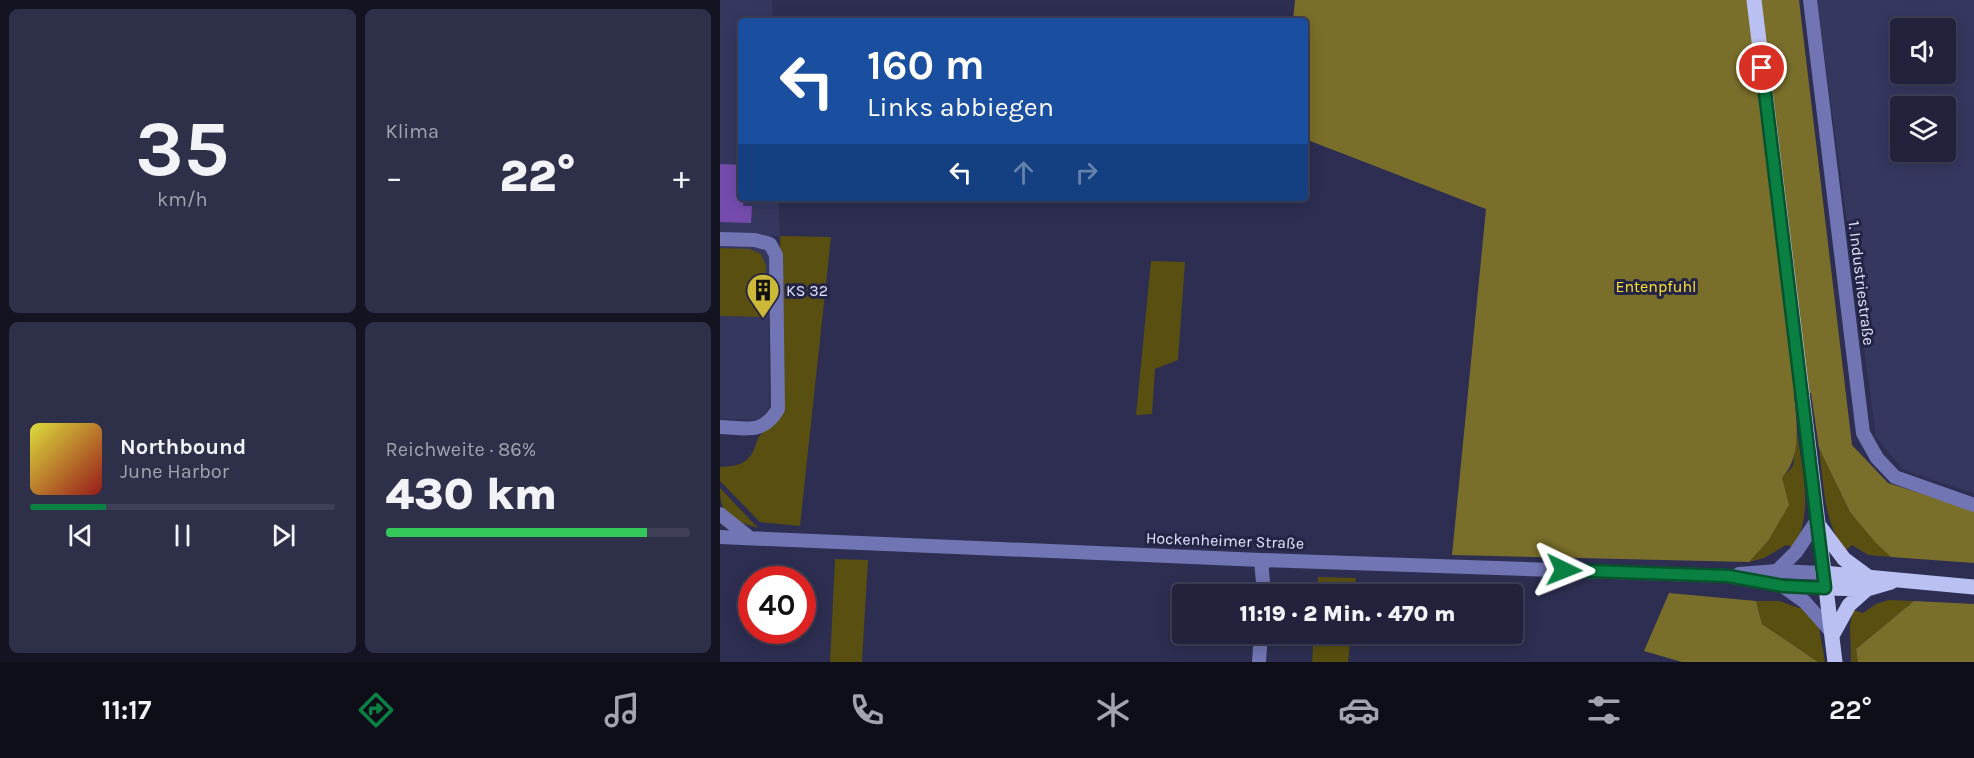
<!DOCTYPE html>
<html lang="de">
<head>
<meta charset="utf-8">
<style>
	:root { --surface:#22223d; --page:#2e2f48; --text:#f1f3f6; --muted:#a2a4b0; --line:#3f3f57; --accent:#0b8043 }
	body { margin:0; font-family:Karla,sans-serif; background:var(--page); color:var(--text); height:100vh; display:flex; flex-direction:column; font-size:22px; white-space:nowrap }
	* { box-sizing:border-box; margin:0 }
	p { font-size:20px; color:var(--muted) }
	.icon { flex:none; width:33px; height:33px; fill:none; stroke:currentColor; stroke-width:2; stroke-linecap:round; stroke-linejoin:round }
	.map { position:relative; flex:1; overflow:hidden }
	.side { display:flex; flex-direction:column; gap:9px; padding:9px; background:#131322; width:720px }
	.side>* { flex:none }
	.banner { position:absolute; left:18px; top:18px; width:570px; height:183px; border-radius:6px; box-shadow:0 3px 15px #0003,0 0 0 2px var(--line); background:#1a4fa0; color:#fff; overflow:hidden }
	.controls { position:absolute; left:1170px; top:18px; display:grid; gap:12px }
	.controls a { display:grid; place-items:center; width:66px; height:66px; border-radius:6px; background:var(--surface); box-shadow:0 3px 15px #0003,0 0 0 2px var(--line); font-size:30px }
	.speed { position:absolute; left:18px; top:566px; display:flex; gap:12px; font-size:30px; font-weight:700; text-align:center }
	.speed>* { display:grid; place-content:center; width:78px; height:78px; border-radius:50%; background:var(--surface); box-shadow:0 3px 15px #0003,0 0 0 2px var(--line); line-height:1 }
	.speed .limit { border:9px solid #d22; background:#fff; color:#111 }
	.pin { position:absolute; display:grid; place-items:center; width:51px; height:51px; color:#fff; margin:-26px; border:3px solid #fff; border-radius:50%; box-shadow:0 2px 6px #0007 }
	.me { position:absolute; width:66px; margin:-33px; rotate:92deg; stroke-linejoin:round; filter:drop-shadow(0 0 4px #0008) }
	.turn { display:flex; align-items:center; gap:21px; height:126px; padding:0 30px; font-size:27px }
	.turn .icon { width:78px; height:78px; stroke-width:2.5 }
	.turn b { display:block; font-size:42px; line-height:51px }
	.lanes { display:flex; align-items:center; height:57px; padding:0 30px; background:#0003; justify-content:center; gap:30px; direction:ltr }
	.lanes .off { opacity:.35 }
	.big { font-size:45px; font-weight:800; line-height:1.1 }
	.side .tile { flex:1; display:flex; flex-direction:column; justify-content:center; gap:9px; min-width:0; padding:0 21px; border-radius:9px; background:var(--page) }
	.side .dial { align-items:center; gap:0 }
	.dial b { font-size:78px; line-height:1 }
	.song { display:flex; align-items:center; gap:18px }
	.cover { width:72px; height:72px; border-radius:9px; background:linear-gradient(135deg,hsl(60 70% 55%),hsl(0 70% 35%)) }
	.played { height:6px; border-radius:3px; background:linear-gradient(90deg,var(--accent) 25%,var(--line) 25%) }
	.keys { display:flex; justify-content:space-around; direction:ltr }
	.heat { display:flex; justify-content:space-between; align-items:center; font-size:33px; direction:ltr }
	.charge { height:9px; border-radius:4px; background:linear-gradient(90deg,#34c759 86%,var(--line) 0) }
	.side .tiles { flex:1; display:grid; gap:9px; grid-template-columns:repeat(2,1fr) }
	.trip { position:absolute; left:452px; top:584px; width:351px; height:60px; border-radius:6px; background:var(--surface); box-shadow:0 3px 15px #0003,0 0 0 2px var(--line); font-weight:800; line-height:60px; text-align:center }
	.menu { display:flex; height:96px; justify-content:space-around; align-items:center; background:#0e0e18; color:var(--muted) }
	.menu .icon { width:42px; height:42px }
	.menu .selected { color:var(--accent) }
	.menu b { font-size:27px; color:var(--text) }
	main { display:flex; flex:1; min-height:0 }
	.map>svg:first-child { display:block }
	.built { fill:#36375f; fill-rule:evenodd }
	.green { fill:#594f10 }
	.forest { fill:#7a6f2a }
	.building { fill:#754cae }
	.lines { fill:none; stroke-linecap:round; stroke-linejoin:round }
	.minor { stroke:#7175b3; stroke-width:14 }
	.major { stroke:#bbc0f3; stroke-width:15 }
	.route-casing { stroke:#07532c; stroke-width:15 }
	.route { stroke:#0b8043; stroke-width:10 }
	.labels { text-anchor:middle; stroke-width:6; stroke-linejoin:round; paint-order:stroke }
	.street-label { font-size:16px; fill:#e2e4fb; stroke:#232446 }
	.park-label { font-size:16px; fill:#fde32c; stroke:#232446 }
	.poi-label { font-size:16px; fill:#e2e4fb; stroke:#232446; text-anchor:start }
</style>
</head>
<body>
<main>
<section class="side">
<div class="tiles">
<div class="tile dial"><b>35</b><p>km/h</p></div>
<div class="tile"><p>Klima</p>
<div class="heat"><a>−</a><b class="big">22°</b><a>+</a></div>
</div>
<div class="tile">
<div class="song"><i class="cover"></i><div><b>Northbound</b><p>June Harbor</p></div></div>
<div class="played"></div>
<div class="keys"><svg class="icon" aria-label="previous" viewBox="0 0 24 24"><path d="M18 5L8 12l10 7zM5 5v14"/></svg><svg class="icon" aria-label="pause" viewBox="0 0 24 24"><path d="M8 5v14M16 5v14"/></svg><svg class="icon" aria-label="next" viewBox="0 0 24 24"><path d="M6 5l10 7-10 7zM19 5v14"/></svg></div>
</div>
<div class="tile"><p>Reichweite · 86%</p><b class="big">430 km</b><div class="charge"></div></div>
</div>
</section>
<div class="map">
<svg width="1254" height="662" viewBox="0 0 1254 662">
	<rect width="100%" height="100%" fill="#2d2e51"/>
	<path class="built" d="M0 0H52L53 21H21V198H59L60 236H49V407L44 416 36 420 0 419Z
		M1097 0H1254V493L1183 470 1156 437ZM1180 28H1226V74H1180ZM1180 106H1226V152H1180Z"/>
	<path class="green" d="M60 236 111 237 80 526 40 522 0 481V467C17 466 28 465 35 447 36 443 38 437 41 434 51 425 58 425 63 410Z
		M0 248 30 249 41 254 46 266 45 317 0 316Z
		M431 261 465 262 458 360 435 369 432 414 416 415Z
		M1077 433C1082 469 1094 513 1074 547L1066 545 1044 558 1029 562 1048 541 1062 478 1073 466Z
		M1099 448 1130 512 1171 557 1148 555 1132 545 1125 551C1103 521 1104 484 1099 448Z
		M0 488 38 528C12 520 0 517 0 488Z
		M115 559 148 560 142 662H110Z
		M598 577 636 578 634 594H597Z
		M1169 600 1194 601 1136 649 1138 662H1131L1130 625 1133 610 1143 613 1156 604Z
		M1036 601H1059L1079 608 1084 607 1099 628 1105 662H1098L1042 624Z
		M594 633H631L628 662H592Z"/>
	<path class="forest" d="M575 0H1079L1132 445 1168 483 1254 510V563L1171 557 1155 542 1130 512 1099 448 1091 393 1074 395C1077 424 1082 456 1062 478L1069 505 1048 541 1029 562 732 555 766 209 585 139V21H573Z
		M949 593 1036 601 1042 624 1098 662H962L924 651Z
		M1194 601 1254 604V662H1138L1136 649Z"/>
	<path class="building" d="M0 164 21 165V198H24L23 206H32L31 223 0 222Z"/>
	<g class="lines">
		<path class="minor" d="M1090 0 1143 433 1157 458 1175 477 1254 505
			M0 239 35 240 50 244 56 255 58 409C43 435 26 428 0 427
			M0 514 30 538
			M0 537 541 560 1008 576 1063 586 1105 588
			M541 560 544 594
			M1057 571 1076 552 1096 522
			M1019 574 1057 571 1103 573
			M1064 587 1085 602 1113 634
			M539 662 541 633"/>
		<path class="major" d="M1034 0 1115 662
			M1100 527 1124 559 1147 576
			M1103 573 1254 587
			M1105 588 1147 589 1171 582
			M1113 634 1129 605 1147 589"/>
	</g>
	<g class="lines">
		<defs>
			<path id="route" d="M844 570 1008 576 1063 586 1105 588 1042 68"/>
		</defs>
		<use href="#route" class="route-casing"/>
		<use href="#route" class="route"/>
	</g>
	<defs>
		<symbol id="building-pin" viewBox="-11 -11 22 30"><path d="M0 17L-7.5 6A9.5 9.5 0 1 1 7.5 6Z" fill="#cdb938" stroke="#232446"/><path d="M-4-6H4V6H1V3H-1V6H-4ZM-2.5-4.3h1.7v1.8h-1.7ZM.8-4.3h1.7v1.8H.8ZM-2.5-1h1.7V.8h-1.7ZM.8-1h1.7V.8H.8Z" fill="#111"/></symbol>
	</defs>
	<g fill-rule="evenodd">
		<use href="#building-pin" x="24" y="271" width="38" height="52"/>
	</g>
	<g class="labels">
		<g class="street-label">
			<text transform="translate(1142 283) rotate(83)" y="6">1. Industriestraße</text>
			<text transform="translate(505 540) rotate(2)" y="6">Hockenheimer Straße</text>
		</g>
		<g class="park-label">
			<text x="936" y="292">Entenpfuhl</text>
		</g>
		<g class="poi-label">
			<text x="66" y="296">KS 32</text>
		</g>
	</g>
</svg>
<div class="controls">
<a><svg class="icon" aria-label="sound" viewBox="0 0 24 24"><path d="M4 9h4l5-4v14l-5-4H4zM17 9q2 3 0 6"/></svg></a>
<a><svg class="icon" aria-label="layers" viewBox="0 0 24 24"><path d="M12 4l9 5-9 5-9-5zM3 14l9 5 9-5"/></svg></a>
</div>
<div class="speed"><div class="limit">40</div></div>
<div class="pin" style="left:1042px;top:68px;background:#d93025"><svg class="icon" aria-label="arrive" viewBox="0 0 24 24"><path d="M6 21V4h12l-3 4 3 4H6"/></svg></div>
<svg class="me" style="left:844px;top:570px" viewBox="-20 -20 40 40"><path d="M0-17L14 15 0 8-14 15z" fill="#0b8043" stroke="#fff" stroke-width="4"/></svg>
<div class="trip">11:19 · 2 Min. · 470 m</div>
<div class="banner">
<div class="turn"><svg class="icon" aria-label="left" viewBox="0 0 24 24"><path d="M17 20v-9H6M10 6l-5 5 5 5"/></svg><div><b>160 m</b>Links abbiegen</div></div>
<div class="lanes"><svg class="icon" aria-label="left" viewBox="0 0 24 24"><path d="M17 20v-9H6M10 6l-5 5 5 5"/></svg><svg class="icon off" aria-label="ahead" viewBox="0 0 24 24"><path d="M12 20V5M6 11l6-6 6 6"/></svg><svg class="icon off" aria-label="right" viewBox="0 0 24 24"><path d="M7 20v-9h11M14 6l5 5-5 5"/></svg></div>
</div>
</div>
</main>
<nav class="menu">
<b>11:17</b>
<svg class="icon selected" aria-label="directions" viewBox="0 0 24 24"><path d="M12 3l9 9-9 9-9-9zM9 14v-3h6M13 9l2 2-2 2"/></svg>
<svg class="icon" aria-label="music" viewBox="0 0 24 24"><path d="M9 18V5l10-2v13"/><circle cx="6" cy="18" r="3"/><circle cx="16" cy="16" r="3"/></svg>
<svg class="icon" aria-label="phone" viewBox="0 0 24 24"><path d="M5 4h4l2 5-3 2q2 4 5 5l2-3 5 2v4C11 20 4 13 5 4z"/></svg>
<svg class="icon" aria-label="climate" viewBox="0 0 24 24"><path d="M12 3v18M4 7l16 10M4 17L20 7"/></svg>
<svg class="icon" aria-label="car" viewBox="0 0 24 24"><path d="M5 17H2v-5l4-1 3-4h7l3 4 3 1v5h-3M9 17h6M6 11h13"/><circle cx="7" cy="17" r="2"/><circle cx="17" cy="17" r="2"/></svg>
<svg class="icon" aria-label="filters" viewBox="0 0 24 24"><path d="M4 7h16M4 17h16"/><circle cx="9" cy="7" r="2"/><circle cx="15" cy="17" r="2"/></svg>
<b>22°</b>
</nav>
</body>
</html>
